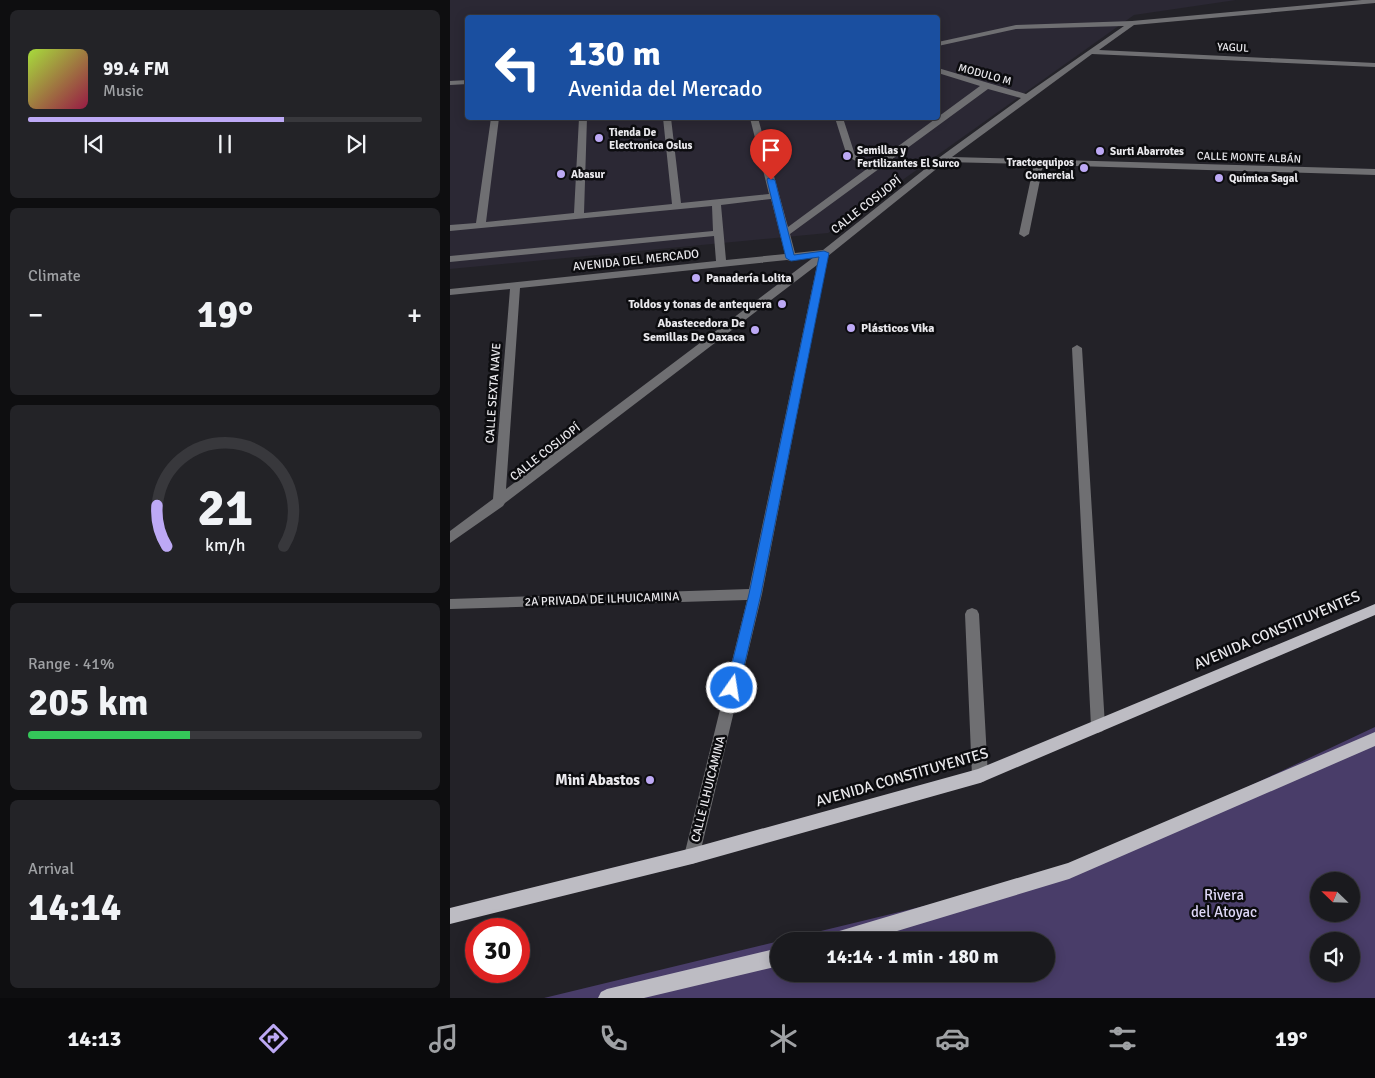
<!DOCTYPE html>
<html lang="en">
<head>
<meta charset="utf-8">
<style>
	:root { --surface:#1a1a1e; --page:#232327; --text:#f1f3f6; --muted:#9fa1a4; --line:#38383c; --accent:#bda9f5 }
	body { margin:0; font-family:Signika,sans-serif; background:var(--page); color:var(--text); height:100vh; display:flex; flex-direction:column; font-size:19px; white-space:nowrap }
	* { box-sizing:border-box; margin:0 }
	p { font-size:16px; color:var(--muted) }
	.icon { flex:none; width:28px; height:28px; fill:none; stroke:currentColor; stroke-width:2; stroke-linecap:round; stroke-linejoin:round }
	.map { position:relative; flex:1; overflow:hidden }
	.drawer { display:flex; flex-direction:column; gap:10px; padding:10px; background:#0e0e10; width:450px }
	.drawer>* { flex:none }
	.hud { position:absolute; left:15px; top:15px; width:475px; height:105px; border-radius:5px; box-shadow:0 2px 12px #0003,0 0 0 1px var(--line); background:#1a4fa0; color:#fff; overflow:hidden }
	.needle { width:32px; rotate:293deg }
	.controls { position:absolute; left:860px; top:872px; display:grid; gap:10px }
	.controls a { display:grid; place-items:center; width:50px; height:50px; border-radius:50%; background:var(--surface); box-shadow:0 2px 12px #0003,0 0 0 1px var(--line); font-size:25px }
	.speed { position:absolute; left:15px; top:918px; display:flex; gap:10px; font-size:25px; font-weight:700; text-align:center }
	.speed>* { display:grid; place-content:center; width:65px; height:65px; border-radius:50%; background:var(--surface); box-shadow:0 2px 12px #0003,0 0 0 1px var(--line); line-height:1 }
	.speed .limit { border:8px solid #d22; background:#fff; color:#111 }
	.pin { position:absolute; display:grid; place-items:center; width:42px; height:42px; color:#fff; margin:-51px -21px; border-radius:50% 50% 50% 0; rotate:-45deg; box-shadow:0 0 5px #0007 }
	.pin .icon { rotate:45deg }
	.me { position:absolute; width:55px; margin:-28px; rotate:13deg; stroke-linejoin:round; filter:drop-shadow(0 0 4px #0008) }
	.turn { display:flex; align-items:center; gap:18px; height:105px; padding:0 20px; font-size:22px }
	.turn .icon { width:65px; height:65px; stroke-width:2.5 }
	.turn b { display:block; font-size:35px; line-height:42px }
	.big { font-size:38px; font-weight:700; line-height:1.1 }
	.drawer .widget { flex:1; display:flex; flex-direction:column; justify-content:center; gap:8px; min-width:0; padding:0 18px; border-radius:8px; background:var(--page) }
	.drawer .dial { align-items:center; gap:0 }
	.dial svg { height:130px; overflow:visible; fill:none; stroke:var(--line); stroke-width:7; stroke-linecap:round; text-anchor:middle }
	.dial text { fill:var(--text); stroke:none }
	.song { display:flex; align-items:center; gap:15px }
	.cover { width:60px; height:60px; border-radius:8px; background:linear-gradient(135deg,hsl(80 70% 55%),hsl(340 70% 35%)) }
	.played { height:5px; border-radius:2px; background:linear-gradient(90deg,var(--accent) 65%,var(--line) 65%) }
	.keys { display:flex; justify-content:space-around; direction:ltr }
	.heat { display:flex; justify-content:space-between; align-items:center; font-size:28px; direction:ltr }
	.charge { height:8px; border-radius:4px; background:linear-gradient(90deg,#34c759 41%,var(--line) 0) }
	.trip { position:absolute; left:320px; top:932px; width:285px; height:50px; border-radius:25px; background:var(--surface); box-shadow:0 2px 12px #0003,0 0 0 1px var(--line); font-weight:700; line-height:50px; text-align:center }
	.tab-bar { display:flex; height:80px; justify-content:space-around; align-items:center; background:#0a0a0c; color:var(--muted) }
	.tab-bar .icon { width:35px; height:35px }
	.tab-bar .on { color:var(--accent) }
	.tab-bar b { font-size:22px; color:var(--text) }
	main { display:flex; flex:1; min-height:0 }
	.map>svg:first-child { display:block }
	.built { fill:#2b2834; fill-rule:evenodd }
	.green { fill:#493d69; fill-rule:evenodd }
	.lines { fill:none; stroke-linecap:round; stroke-linejoin:round }
	.minor { fill:#6f6f72; fill-rule:evenodd }
	.major { fill:#bdbcc3; fill-rule:evenodd }
	.route { fill:#1a73e8; stroke:#114b97 }
	.poi-dot { fill:#bda9f5; stroke:#0c0c0f; stroke-width:2 }
	.labels { text-anchor:middle; stroke-width:5; stroke-linejoin:round; paint-order:stroke }
	.far-street-label { font-size:11px; fill:#eae9ed; stroke:#0c0c0f }
	.far-poi-label { font-size:11px; font-weight:bold; fill:#eae9ed; stroke:#0c0c0f; text-anchor:start }
	.street-label { font-size:12px; fill:#eae9ed; stroke:#0c0c0f }
	.poi-label { font-size:12px; font-weight:bold; fill:#eae9ed; stroke:#0c0c0f; text-anchor:start }
	.near-street-label { font-size:15px; fill:#eae9ed; stroke:#0c0c0f }
	.near-poi-label { font-size:15px; font-weight:bold; fill:#eae9ed; stroke:#0c0c0f; text-anchor:end }
	.near-park-label { font-size:15px; fill:#ded7f6; stroke:#0c0c0f }
</style>
</head>
<body>
<main>
<section class="drawer">
<div class="widget">
<div class="song"><i class="cover"></i><div><b>99.4 FM</b><p>Music</p></div></div>
<div class="played"></div>
<div class="keys"><svg class="icon" aria-label="previous" viewBox="0 0 24 24"><path d="M18 5L8 12l10 7zM5 5v14"/></svg><svg class="icon" aria-label="pause" viewBox="0 0 24 24"><path d="M8 5v14M16 5v14"/></svg><svg class="icon" aria-label="next" viewBox="0 0 24 24"><path d="M6 5l10 7-10 7zM19 5v14"/></svg></div>
</div>
<div class="widget"><p>Climate</p>
<div class="heat"><a>−</a><b class="big">19°</b><a>+</a></div>
</div>
<div class="widget dial"><svg viewBox="0 0 100 80">
<path d="M14 69A42 42 0 1 1 86 69"/>
<path d="M14 69A42 42 0 0 1 8 44" stroke="#bda9f5"/>
<text x="50" y="56" font-size="32" font-weight="700">21</text>
<text x="50" y="72" font-size="11">km/h</text>
</svg></div>
<div class="widget"><p>Range · 41%</p><b class="big">205 km</b><div class="charge"></div></div>
<div class="widget"><p>Arrival</p><b class="big">14:14</b></div>
</section>
<div class="map">
<svg width="925" height="998" viewBox="0 0 925 998">
	<rect width="100%" height="100%" fill="#232228"/>
	<path class="built" d="M0 0H786L684 15 378 233 0 269ZM18 18H488V118H18Z"/>
	<path class="green" d="M925 727V998H94L619 871ZM869 881H901V914H869ZM329 941H596V974H329ZM869 941H901V974H869Z"/>
	<g class="lines">
		<path class="minor" d="M912 0H925V3L684 25 649 50 925 63V67L642 54 502 157 925 169V175L593 165 579 234 574 237 569 234 584 164 495 162 378 256 312 594 248 862 242 864 236 862 234 856 297 600 0 609V599L299 589 367 265 55 503 53 506 0 543V531L43 499 60 289 0 295V289L266 261 264 236 0 262V256L263 231 262 206 0 231V225L26 223 41 118H49L36 222 124 213 129 118H137L134 213 222 204 213 118H221L231 203 319 194 300 118H308L338 227 418 168 397 156 385 118H393L405 155 424 164 530 86 488 73V68L576 94 674 26 566 29 488 46V42L566 25 682 21ZM538 89 571 98 490 157 373 250 345 253 340 234ZM321 199 335 254 276 260 271 205ZM364 257 56 489 70 288 337 260 341 261Z
			M18 80V84L0 85V81Z
			M627 345 632 348 655 726 653 731 648 733 643 731 641 726 622 348Z
			M522 608 527 610 529 614 538 776 535 781 530 783 525 781 522 776 515 614 517 610Z"/>
		<path class="major" d="M925 604V615L530 783 242 864 0 924V908L242 848 528 769Z
			M925 732V746L619 879 414 941H377L380 935 386 932 618 863Z
			M329 948V966L194 998H148L151 992 157 989Z"/>
	</g>
	<path class="route" d="M318 178 325 180 344 255 374 251 379 253 311 594 289 688 287 692 282 693 278 692 276 688 299 594 369 257 341 261 336 258 317 180Z"/>
	<g class="poi-dot">
		<circle cx="149" cy="138" r="5"/>
		<circle cx="650" cy="151" r="5"/>
		<circle cx="397" cy="156" r="5"/>
		<circle cx="634" cy="168" r="5"/>
		<circle cx="111" cy="174" r="5"/>
		<circle cx="769" cy="178" r="5"/>
		<circle cx="246" cy="278" r="5"/>
		<circle cx="332" cy="304" r="5"/>
		<circle cx="401" cy="328" r="5"/>
		<circle cx="305" cy="330" r="5"/>
		<circle cx="200" cy="780" r="5"/>
	</g>
	<g class="labels">
		<g class="far-street-label">
			<text transform="translate(783 47) rotate(3)" y="4">YAGUL</text>
			<text transform="translate(535 74) rotate(15)" y="4">MODULO M</text>
			<text transform="translate(799 157) rotate(2)" y="4">CALLE MONTE ALBÁN</text>
		</g>
		<g class="far-poi-label">
			<text x="159" y="136">Tienda De<tspan x="159" dy="13">Electronica Oslus</tspan></text>
			<text x="407" y="154">Semillas y<tspan x="407" dy="13">Fertilizantes El Surco</tspan></text>
			<text x="660" y="155">Surti Abarrotes</text>
			<text x="624" y="166" text-anchor="end">Tractoequipos<tspan x="624" dy="13">Comercial</tspan></text>
			<text x="121" y="178">Abasur</text>
			<text x="779" y="182">Química Sagal</text>
		</g>
		<g class="street-label">
			<text transform="translate(416 205) rotate(-38)" y="4">CALLE COSIJOPÍ</text>
			<text transform="translate(186 260) rotate(-6)" y="4">AVENIDA DEL MERCADO</text>
			<text transform="translate(43 393) rotate(-86)" y="4">CALLE SEXTA NAVE</text>
			<text transform="translate(95 452) rotate(-38)" y="4">CALLE COSIJOPÍ</text>
			<text transform="translate(152 599) rotate(-2)" y="4">2A PRIVADA DE ILHUICAMINA</text>
			<text transform="translate(258 789) rotate(-76)" y="4">CALLE ILHUICAMINA</text>
		</g>
		<g class="poi-label">
			<text x="256" y="282">Panadería Lolita</text>
			<text x="322" y="308" text-anchor="end">Toldos y tonas de antequera</text>
			<text x="295" y="327" text-anchor="end">Abastecedora De<tspan x="295" dy="14">Semillas De Oaxaca</tspan></text>
			<text x="411" y="332">Plásticos Vika</text>
		</g>
		<g class="near-street-label">
			<text transform="translate(827 630) rotate(-23)" y="5">AVENIDA CONSTITUYENTES</text>
			<text transform="translate(452 777) rotate(-16)" y="5">AVENIDA CONSTITUYENTES</text>
		</g>
		<g class="near-poi-label">
			<text x="190" y="785">Mini Abastos</text>
		</g>
		<g class="near-park-label">
			<text x="774" y="900">Rivera<tspan x="774" dy="17">del Atoyac</tspan></text>
		</g>
	</g>
</svg>
<div class="controls">
<a><svg class="needle" viewBox="-14 -14 28 28"><path d="M0-13l5 13h-10z" fill="#e53935"/><path d="M0 13l5-13h-10z" fill="#9fa1a4"/></svg></a>
<a><svg class="icon" aria-label="sound" viewBox="0 0 24 24"><path d="M4 9h4l5-4v14l-5-4H4zM17 9q2 3 0 6"/></svg></a>
</div>
<div class="speed"><div class="limit">30</div></div>
<div class="pin" style="left:321px;top:180px;background:#d93025"><svg class="icon" aria-label="arrive" viewBox="0 0 24 24"><path d="M6 21V4h12l-3 4 3 4H6"/></svg></div>
<svg class="me" style="left:282px;top:688px" viewBox="-20 -20 40 40"><circle r="17" fill="#1a73e8" stroke="#fff" stroke-width="3"/><path d="M0-11L8 9 0 5-8 9z" fill="#fff"/></svg>
<div class="trip">14:14 · 1 min · 180 m</div>
<div class="hud">
<div class="turn"><svg class="icon" aria-label="left" viewBox="0 0 24 24"><path d="M17 20v-9H6M10 6l-5 5 5 5"/></svg><div><b>130 m</b>Avenida del Mercado</div></div>
</div>
</div>
</main>
<nav class="tab-bar">
<b>14:13</b>
<svg class="icon on" aria-label="directions" viewBox="0 0 24 24"><path d="M12 3l9 9-9 9-9-9zM9 14v-3h6M13 9l2 2-2 2"/></svg>
<svg class="icon" aria-label="music" viewBox="0 0 24 24"><path d="M9 18V5l10-2v13"/><circle cx="6" cy="18" r="3"/><circle cx="16" cy="16" r="3"/></svg>
<svg class="icon" aria-label="phone" viewBox="0 0 24 24"><path d="M5 4h4l2 5-3 2q2 4 5 5l2-3 5 2v4C11 20 4 13 5 4z"/></svg>
<svg class="icon" aria-label="climate" viewBox="0 0 24 24"><path d="M12 3v18M4 7l16 10M4 17L20 7"/></svg>
<svg class="icon" aria-label="car" viewBox="0 0 24 24"><path d="M5 17H2v-5l4-1 3-4h7l3 4 3 1v5h-3M9 17h6M6 11h13"/><circle cx="7" cy="17" r="2"/><circle cx="17" cy="17" r="2"/></svg>
<svg class="icon" aria-label="filters" viewBox="0 0 24 24"><path d="M4 7h16M4 17h16"/><circle cx="9" cy="7" r="2"/><circle cx="15" cy="17" r="2"/></svg>
<b>19°</b>
</nav>
</body>
</html>
